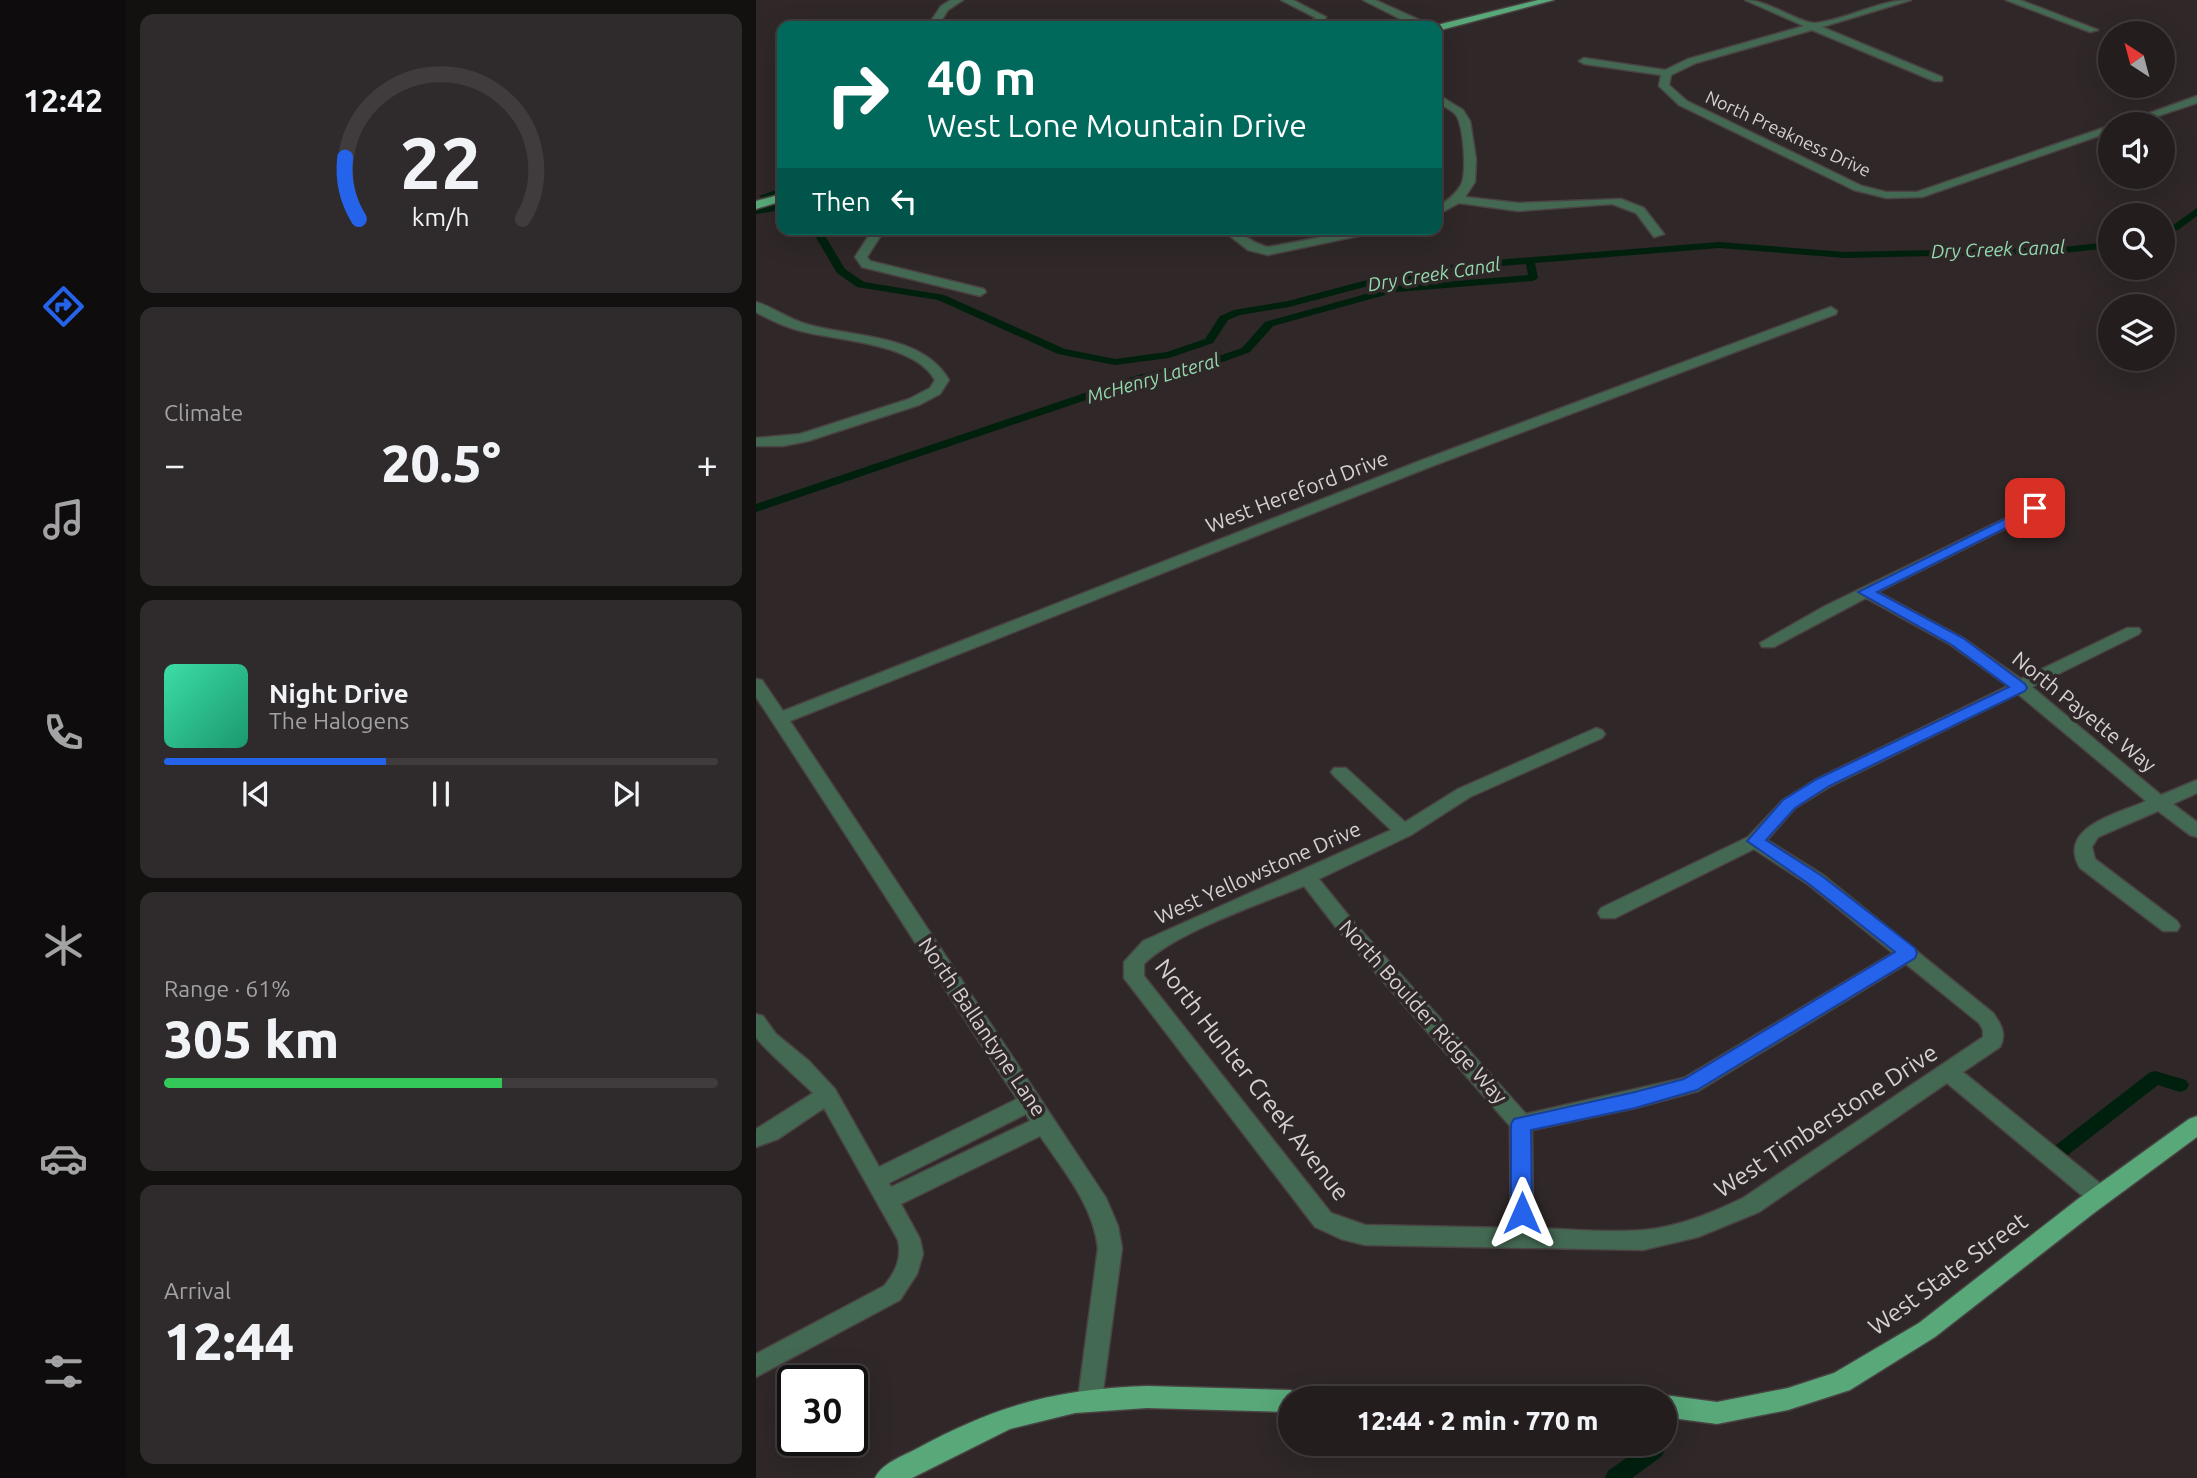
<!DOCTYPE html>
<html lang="en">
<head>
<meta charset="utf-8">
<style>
	:root { --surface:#231d1e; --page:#2f2a2b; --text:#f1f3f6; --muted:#a3a2a4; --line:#403b3c; --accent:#2563eb }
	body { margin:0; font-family:Ubuntu,sans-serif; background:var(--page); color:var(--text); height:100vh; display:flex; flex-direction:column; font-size:26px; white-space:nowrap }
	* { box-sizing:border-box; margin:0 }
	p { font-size:23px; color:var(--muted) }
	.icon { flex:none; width:38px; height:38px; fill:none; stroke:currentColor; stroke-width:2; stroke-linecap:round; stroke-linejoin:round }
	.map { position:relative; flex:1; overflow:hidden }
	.drawer { display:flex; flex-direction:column; gap:14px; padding:14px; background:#131010; width:630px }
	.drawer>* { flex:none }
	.top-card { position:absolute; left:21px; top:21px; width:665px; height:214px; border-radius:14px; box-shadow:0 7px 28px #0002,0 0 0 2px var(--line); background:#00695c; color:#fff; overflow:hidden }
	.needle { width:46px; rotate:324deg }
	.buttons { position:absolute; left:1342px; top:21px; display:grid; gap:14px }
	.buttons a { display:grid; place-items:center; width:77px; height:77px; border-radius:50%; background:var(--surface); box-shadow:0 7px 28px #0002,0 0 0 2px var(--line); font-size:35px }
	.speed { position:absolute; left:21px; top:1365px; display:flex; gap:14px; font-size:35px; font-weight:700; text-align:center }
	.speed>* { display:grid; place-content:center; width:91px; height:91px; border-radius:50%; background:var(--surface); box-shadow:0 7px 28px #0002,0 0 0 2px var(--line); line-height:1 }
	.speed .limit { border:4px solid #111; border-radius:10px; background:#fff; color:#111 }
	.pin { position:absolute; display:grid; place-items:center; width:60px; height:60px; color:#fff; margin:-30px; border-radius:14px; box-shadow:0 4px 10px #0006 }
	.me { position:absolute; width:77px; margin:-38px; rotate:0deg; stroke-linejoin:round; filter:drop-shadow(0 0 5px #0008) }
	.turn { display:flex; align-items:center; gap:24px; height:147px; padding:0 35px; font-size:32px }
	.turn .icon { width:91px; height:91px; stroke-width:2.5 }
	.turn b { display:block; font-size:49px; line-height:60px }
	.then { display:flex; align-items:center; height:66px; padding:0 35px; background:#0003; gap:14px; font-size:26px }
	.big { font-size:52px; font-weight:800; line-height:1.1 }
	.drawer .tile { flex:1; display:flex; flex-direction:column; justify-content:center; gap:10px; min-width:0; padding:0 24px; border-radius:14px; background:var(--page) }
	.drawer .dial { align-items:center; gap:0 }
	.dial svg { height:182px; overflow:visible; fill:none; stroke:var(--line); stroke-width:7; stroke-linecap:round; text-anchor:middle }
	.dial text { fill:var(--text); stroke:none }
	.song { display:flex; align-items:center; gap:21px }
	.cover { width:84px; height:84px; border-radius:10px; background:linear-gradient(135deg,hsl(160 70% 55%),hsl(160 70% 35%)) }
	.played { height:7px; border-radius:4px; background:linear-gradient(90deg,var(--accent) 40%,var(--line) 40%) }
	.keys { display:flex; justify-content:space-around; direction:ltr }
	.heat { display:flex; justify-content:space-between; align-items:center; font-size:38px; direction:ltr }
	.charge { height:10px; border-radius:5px; background:linear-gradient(90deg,#34c759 61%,var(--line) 0) }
	.trip { position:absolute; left:522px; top:1386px; width:399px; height:70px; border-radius:35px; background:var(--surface); box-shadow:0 7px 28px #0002,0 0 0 2px var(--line); font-weight:800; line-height:70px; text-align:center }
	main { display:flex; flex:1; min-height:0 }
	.tabs { display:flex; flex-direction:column; width:126px; justify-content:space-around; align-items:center; background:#0e0c0c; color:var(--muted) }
	.tabs .icon { width:49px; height:49px }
	.tabs .on { color:var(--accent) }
	.tabs b { font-size:32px; color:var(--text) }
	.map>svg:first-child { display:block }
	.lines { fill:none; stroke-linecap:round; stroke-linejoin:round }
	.canal { fill:#00200e; fill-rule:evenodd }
	.minor-casing { stroke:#4a4243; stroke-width:3 }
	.major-casing { stroke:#4a4243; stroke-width:3 }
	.minor { fill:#446952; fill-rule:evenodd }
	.major { fill:#58a879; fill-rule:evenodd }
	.route { fill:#2563eb; stroke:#184099; stroke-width:2 }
	.labels { text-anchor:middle; stroke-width:7; stroke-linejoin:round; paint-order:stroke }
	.far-street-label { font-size:18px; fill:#d5d0d1; stroke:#2f2728 }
	.far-water-label { font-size:19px; font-style:italic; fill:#92d9ad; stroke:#2f2728 }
	.street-label { font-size:21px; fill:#d5d0d1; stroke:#2f2728 }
	.near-street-label { font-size:24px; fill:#d5d0d1; stroke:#2f2728 }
</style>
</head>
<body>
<main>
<nav class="tabs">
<b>12:42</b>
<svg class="icon on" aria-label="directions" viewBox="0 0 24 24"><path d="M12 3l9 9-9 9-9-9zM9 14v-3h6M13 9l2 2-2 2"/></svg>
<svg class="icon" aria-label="music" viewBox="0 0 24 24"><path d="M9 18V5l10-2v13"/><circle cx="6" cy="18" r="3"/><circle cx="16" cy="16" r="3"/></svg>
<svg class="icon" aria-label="phone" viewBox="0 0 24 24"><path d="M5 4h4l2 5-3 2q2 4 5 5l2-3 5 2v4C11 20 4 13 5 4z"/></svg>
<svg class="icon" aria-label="climate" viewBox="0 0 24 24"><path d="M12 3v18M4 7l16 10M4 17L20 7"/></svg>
<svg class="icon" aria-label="car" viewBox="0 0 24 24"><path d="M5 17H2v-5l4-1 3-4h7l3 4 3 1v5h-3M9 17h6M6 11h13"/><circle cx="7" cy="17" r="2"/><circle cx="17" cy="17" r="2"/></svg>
<svg class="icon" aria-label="filters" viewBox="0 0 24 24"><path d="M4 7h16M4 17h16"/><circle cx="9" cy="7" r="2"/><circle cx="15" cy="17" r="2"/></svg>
</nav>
<section class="drawer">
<div class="tile dial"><svg viewBox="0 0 100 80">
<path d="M14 69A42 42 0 1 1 86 69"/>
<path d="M14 69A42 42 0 0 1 8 42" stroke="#2563eb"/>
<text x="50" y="56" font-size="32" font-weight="700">22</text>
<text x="50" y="72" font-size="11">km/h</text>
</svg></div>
<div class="tile"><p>Climate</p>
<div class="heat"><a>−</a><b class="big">20.5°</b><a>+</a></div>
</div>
<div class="tile">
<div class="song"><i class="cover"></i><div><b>Night Drive</b><p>The Halogens</p></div></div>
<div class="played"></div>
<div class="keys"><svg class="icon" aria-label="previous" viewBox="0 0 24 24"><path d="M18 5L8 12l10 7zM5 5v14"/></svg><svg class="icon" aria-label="pause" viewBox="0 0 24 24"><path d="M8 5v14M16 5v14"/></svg><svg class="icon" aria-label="next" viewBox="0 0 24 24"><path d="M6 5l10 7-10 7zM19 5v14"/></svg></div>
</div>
<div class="tile"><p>Range · 61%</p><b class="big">305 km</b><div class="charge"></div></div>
<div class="tile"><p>Arrival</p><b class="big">12:44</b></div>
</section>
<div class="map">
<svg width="1441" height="1478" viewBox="0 0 1441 1478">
	<rect width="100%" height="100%" fill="#2f2728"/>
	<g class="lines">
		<path class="canal" d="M26 188V194L8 199 3 196Z
			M26 204V210L0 214V208Z
			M1441 208V216L1422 230 1407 235V229L1416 226Z
			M55 229H65L89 269 108 282 188 295 309 349 359 359 411 352 449 339 464 316 478 310 532 301 615 279 677 270 703 263 963 242 1089 252 1307 247 1354 242V248L1307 253 1089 258 963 248 779 263 782 278 777 281 640 292 517 326 494 352 461 364 389 380 0 512V504L382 375 454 359 486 348 509 322 639 286 772 275 770 264 704 269 678 276 616 285 533 307 484 315 472 320 457 343 413 358 359 365 302 354 182 300 101 287 81 273Z
			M1399 1071 1430 1080 1433 1085 1430 1090 1424 1092 1402 1085 1308 1158 1302 1160 1296 1158 1293 1153 1296 1148 1393 1073Z
			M890 1444H907L909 1449 906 1456 876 1478H849L852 1471Z"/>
		<defs>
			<path id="minor" d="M195 0H207L192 10 185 21 188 26H178L175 21 185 6Z
				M525 0H537L570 17 565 25 547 26 560 18Z
				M607 0H619L677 26H658Z
				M989 0C1013 0 1044 24 1060 23 1093 19 1122 0 1155 0L1066 27 1186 77V81H1178L1056 30 940 63 915 75 913 85 931 101 1106 186 1130 192H1161L1350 127 1354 126V132L1166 197 1130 198 1098 190 923 105 903 86 905 75 828 64 823 61 828 58 909 70 932 59 1048 26Z
				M1250 0H1264L1342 30 1334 32Z
				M681 94 707 110 714 121 720 159 719 182 709 197 762 203 865 199 888 208 908 234 898 237 880 213 856 204 762 211 703 203 681 215V207C691 201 699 195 705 185 711 174 708 123 699 114 694 109 687 106 681 102Z
				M1441 96V103L1378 124H1363Z
				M117 229H129L111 257 114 261 228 289 230 292 224 296 106 267 99 257Z
				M465 229C486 229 493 243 512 247L609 229H635L512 255 492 250Z
				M0 302C17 307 32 319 50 324 96 338 166 333 193 380L184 394 163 405 52 441 27 446H0V438L44 434 153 399 174 388 179 380C159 343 83 341 45 331 29 327 14 320 0 312Z
				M1075 307 1081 311 1080 314 671 468 34 721 350 1198 362 1226 366 1248 346 1399 343 1407 334 1410 325 1407 322 1399 342 1248C337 1205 308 1171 284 1136L145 1204 164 1239 167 1254 161 1274 144 1300 0 1377V1354L128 1286C140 1271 146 1259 142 1240L68 1108 22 1139 0 1147V1129L57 1093C48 1084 2 1043 0 1037 0 1031 0 1021 0 1014L7 1016 20 1034 53 1061 79 1089 123 1167 261 1099C173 966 88 830 0 697V679L6 680 27 711 661 462ZM270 1114 274 1121 135 1187 133 1183Z
				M1279 504 1286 508 1284 511 1122 592 1207 638 1265 679 1371 628H1383L1385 631 1383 634 1276 687 1405 795 1441 780V793L1417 804 1441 822V837L1434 835 1402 811 1342 837 1336 847 1339 859 1421 921 1424 926 1421 931H1407L1324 868C1300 827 1362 814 1390 801L1262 694 1073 787 1039 808 1011 840 1067 875 1237 1013C1245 1024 1251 1034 1244 1047L1207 1072 1351 1189 1354 1196 1351 1203 1343 1205 1335 1203 1191 1083 1003 1212 942 1237 887 1250 609 1245 585 1239 559 1227 368 978V962L387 941 635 830 578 776 575 772 578 768H590L649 822 702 789 840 728 846 730 849 734 846 738 714 797 655 835 563 879 596 920 770 1114 928 1078 1137 953 1053 885 998 849 859 918H845L842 913 845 908 992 837 1027 800 1061 779 1252 686 1195 645 1110 598 1018 647H1006L1004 643 1069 606ZM548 886 582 930 754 1126 755 1228 609 1225 575 1213 388 976V964C420 932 504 904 548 886ZM1150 964 1223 1023 1227 1030V1037L987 1198C956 1213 922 1227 888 1230 852 1233 813 1229 777 1228L776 1130 879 1108 942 1091Z"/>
			<path id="major" d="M782 0H798L681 31V26H677Z
				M26 194V201L0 209V201Z
				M1441 1116V1137L1338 1213 1179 1337 1094 1390 1032 1410 961 1424 908 1417V1398H899L908 1395 961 1402 1032 1388 1078 1373 1163 1323 1322 1199 1433 1119Z
				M391 1386 534 1390 543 1393 545 1398H534V1412L391 1408 319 1413 254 1429 156 1478H119C126 1463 147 1456 162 1448 241 1405 301 1389 391 1386Z"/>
		</defs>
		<use href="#minor" class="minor-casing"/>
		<use href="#major" class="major-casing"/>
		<use href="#minor" class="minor"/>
		<use href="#major" class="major"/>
	</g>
	<path class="route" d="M1279 504 1286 508 1284 511 1121 592 1207 638 1269 684 1271 688 1269 691 1073 786 1039 808 1010 840 1066 876 1159 948 1161 953 1159 958 941 1090 879 1108 775 1130 776 1213 773 1219 766 1222 759 1219 755 1213V1124L758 1119 879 1092 928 1079 1139 952 1053 884 991 841 1027 800 1061 779 1253 687 1196 645 1102 592Z"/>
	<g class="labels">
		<g class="far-street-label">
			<text transform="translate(1032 134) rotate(25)" y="6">North Preakness Drive</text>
		</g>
		<g class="far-water-label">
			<text transform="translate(1242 249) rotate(-2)" y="7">Dry Creek Canal</text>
			<text transform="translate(678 274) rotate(-9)" y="7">Dry Creek Canal</text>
			<text transform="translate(397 378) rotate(-16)" y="7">McHenry Lateral</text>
		</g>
		<g class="street-label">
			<text transform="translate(541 492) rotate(-21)" y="7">West Hereford Drive</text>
			<text transform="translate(1328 712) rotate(39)" y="7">North Payette Way</text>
			<text transform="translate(502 873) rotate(-24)" y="7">West Yellowstone Drive</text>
			<text transform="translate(667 1012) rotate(48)" y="7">North Boulder Ridge Way</text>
			<text transform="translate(226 1027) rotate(56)" y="7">North Ballantyne Lane</text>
		</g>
		<g class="near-street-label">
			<text transform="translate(496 1080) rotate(52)" y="8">North Hunter Creek Avenue</text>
			<text transform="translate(1070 1121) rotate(-33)" y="8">West Timberstone Drive</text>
			<text transform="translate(1192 1274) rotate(-36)" y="8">West State Street</text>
		</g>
	</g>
</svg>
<div class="buttons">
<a><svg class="needle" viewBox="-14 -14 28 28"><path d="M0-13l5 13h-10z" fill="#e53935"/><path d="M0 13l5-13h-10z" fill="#a3a2a4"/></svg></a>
<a><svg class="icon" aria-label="sound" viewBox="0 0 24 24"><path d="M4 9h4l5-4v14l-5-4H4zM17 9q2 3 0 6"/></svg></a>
<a><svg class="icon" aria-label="search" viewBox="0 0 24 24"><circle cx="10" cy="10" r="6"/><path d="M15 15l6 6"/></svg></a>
<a><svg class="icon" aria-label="layers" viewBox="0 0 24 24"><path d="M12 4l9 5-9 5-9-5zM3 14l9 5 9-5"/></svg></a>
</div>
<div class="speed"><div class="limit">30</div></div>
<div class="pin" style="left:1279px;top:508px;background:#d93025"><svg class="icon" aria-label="arrive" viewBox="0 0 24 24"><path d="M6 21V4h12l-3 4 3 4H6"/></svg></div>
<svg class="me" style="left:766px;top:1213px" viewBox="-20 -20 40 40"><path d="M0-17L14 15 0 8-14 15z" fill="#2563eb" stroke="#fff" stroke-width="4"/></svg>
<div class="trip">12:44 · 2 min · 770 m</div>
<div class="top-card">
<div class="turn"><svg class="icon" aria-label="right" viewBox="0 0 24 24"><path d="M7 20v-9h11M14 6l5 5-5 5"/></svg><div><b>40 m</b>West Lone Mountain Drive</div></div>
<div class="then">Then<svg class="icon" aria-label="left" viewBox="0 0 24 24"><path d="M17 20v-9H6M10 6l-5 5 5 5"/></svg></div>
</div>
</div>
</main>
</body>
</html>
